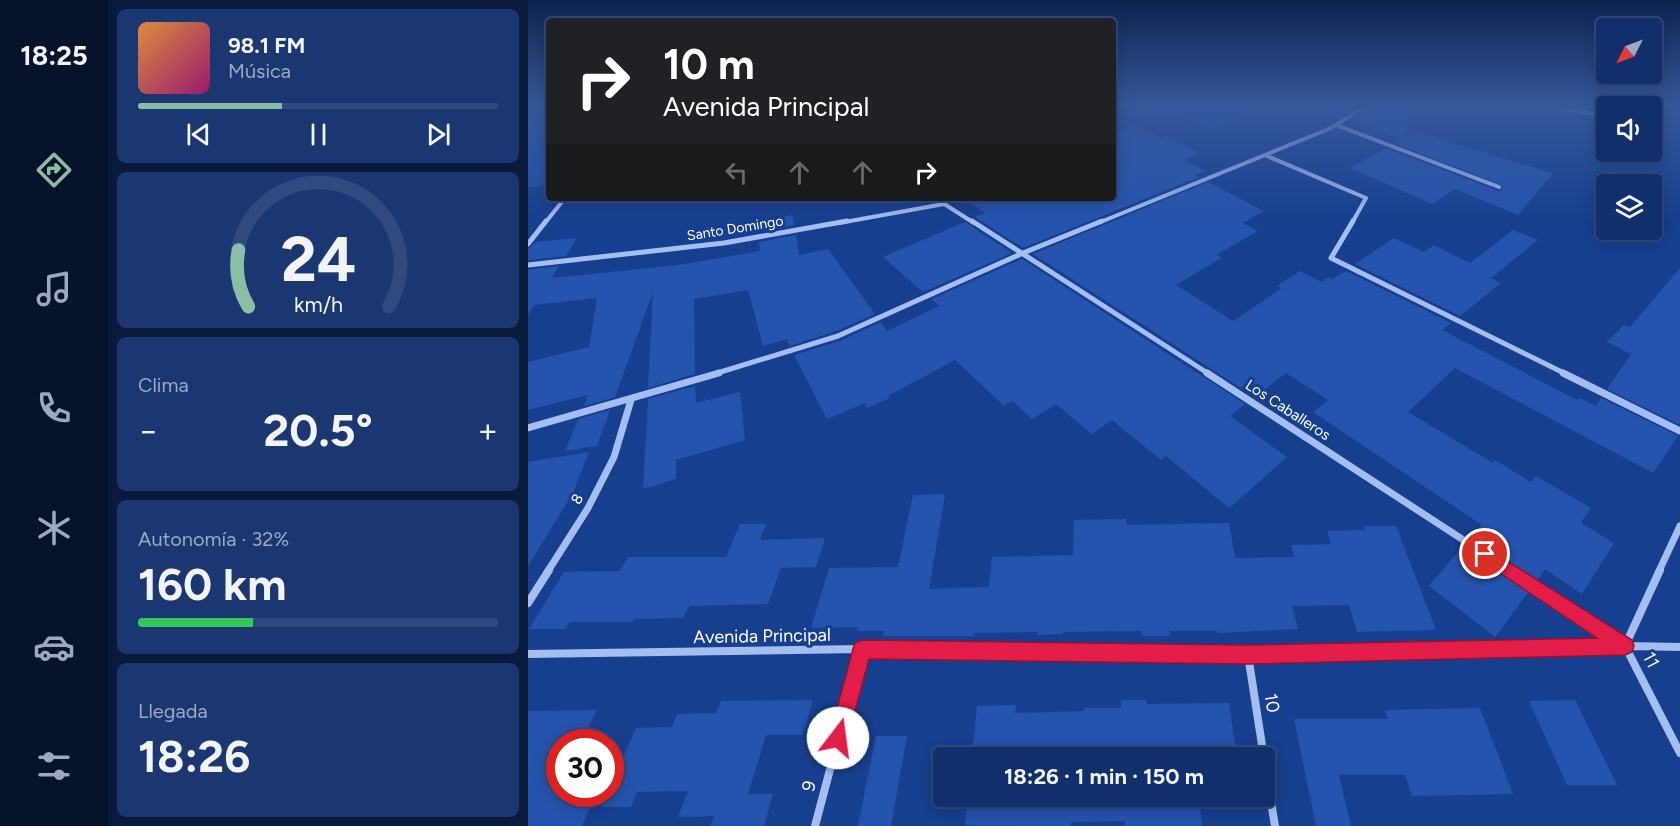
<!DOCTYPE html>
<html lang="es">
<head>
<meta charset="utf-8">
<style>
	:root { --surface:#112f6b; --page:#1a3771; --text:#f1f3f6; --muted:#9ca9c1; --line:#304a7e; --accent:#8abfa5 }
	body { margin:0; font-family:Figtree,sans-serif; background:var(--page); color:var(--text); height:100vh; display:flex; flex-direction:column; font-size:22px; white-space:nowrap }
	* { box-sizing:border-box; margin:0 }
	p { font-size:20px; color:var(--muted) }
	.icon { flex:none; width:33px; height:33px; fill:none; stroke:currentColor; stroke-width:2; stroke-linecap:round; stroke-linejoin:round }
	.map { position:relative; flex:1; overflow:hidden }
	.details { display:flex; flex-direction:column; gap:9px; padding:9px; background:#091a3b; width:420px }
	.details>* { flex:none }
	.guide { position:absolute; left:18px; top:18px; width:570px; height:183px; border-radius:6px; box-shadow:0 3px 15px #0003,0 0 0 2px var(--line); background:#202124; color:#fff; overflow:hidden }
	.needle { width:39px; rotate:228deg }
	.tools { position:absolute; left:1068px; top:18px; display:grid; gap:12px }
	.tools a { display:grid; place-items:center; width:66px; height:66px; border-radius:6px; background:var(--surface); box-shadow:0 3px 15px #0003,0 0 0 2px var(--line); font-size:30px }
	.speed { position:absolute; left:18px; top:729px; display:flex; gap:12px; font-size:30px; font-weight:700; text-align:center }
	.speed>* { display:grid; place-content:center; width:78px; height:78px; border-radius:50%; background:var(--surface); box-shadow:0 3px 15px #0003,0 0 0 2px var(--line); line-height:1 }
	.speed .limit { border:9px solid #d22; background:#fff; color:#111 }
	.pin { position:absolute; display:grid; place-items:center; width:51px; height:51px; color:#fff; margin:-26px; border:3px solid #fff; border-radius:50%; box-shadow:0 2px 6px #0007 }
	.me { position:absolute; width:66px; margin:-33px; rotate:15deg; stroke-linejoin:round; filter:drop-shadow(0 0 4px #0008) }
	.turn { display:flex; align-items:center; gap:21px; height:126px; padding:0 18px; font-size:27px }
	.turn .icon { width:78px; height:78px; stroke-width:2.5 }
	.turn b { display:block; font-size:42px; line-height:51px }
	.lanes { display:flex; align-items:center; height:57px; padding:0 18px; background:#0003; justify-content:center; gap:30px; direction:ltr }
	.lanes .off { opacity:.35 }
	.big { font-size:45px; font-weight:700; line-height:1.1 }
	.details .widget { flex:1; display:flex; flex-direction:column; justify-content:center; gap:9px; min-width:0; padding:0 21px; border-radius:9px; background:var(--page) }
	.details .dial { align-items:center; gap:0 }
	.dial svg { height:156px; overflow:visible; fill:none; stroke:var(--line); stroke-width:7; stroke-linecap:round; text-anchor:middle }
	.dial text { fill:var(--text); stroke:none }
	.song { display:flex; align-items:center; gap:18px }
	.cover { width:72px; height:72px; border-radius:9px; background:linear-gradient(135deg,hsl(30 70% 55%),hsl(320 70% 35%)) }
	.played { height:6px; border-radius:3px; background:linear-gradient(90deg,var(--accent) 40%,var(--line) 40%) }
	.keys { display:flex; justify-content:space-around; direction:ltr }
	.heat { display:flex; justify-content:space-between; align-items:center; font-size:33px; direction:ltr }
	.charge { height:9px; border-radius:4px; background:linear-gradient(90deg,#34c759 32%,var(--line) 0) }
	.trip { position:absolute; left:405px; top:747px; width:342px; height:60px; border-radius:6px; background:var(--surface); box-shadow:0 3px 15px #0003,0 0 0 2px var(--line); font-weight:700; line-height:60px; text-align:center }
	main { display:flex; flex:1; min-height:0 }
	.tab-bar { display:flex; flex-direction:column; width:108px; justify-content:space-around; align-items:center; background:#07132b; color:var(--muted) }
	.tab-bar .icon { width:42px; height:42px }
	.tab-bar .active { color:var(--accent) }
	.tab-bar b { font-size:27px; color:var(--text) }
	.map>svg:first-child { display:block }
	.green { fill:#1f4fa9 }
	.building { fill:#2554ae }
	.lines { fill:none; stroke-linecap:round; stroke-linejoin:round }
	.minor-far3 { stroke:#a4beef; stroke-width:4 }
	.minor-far2 { stroke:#a4beef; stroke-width:5 }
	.minor-far1 { stroke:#a4beef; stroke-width:7 }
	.minor { stroke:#a4beef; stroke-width:8 }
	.route { fill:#e11d48; stroke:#92132f; stroke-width:1.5 }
	.labels { text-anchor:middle; stroke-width:6; stroke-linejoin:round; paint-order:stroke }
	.far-street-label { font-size:14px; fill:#fff; stroke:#173f8f }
	.street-label { font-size:15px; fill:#fff; stroke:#173f8f }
	.near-street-label { font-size:18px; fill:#fff; stroke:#173f8f }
</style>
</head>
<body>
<main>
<nav class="tab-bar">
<b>18:25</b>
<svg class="icon active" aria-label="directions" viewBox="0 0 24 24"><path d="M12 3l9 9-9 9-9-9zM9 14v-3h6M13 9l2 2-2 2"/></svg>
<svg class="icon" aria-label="music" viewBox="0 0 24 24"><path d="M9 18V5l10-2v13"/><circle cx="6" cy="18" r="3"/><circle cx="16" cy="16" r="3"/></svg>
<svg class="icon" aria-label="phone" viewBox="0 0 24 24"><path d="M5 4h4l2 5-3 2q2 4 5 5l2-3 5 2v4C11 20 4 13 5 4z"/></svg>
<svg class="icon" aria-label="climate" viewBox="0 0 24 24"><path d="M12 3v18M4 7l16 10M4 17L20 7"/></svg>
<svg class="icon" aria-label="car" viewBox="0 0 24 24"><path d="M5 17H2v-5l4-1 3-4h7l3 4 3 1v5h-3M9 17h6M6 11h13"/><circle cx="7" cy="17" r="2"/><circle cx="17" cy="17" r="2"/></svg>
<svg class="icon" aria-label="filters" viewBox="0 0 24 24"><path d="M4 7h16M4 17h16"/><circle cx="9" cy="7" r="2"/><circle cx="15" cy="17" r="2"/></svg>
</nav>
<section class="details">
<div class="widget">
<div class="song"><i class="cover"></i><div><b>98.1 FM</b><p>Música</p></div></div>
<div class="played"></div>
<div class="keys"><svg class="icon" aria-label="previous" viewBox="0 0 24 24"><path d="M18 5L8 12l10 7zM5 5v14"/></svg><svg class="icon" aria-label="pause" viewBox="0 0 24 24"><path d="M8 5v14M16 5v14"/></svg><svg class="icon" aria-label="next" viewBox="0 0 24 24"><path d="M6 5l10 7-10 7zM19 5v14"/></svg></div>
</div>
<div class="widget dial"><svg viewBox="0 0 100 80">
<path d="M14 69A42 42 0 1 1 86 69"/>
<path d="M14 69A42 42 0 0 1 9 40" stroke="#8abfa5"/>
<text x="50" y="56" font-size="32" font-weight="700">24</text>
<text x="50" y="72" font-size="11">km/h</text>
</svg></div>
<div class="widget"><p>Clima</p>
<div class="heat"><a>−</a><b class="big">20.5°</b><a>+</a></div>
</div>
<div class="widget"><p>Autonomía · 32%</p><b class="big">160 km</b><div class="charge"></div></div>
<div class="widget"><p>Llegada</p><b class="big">18:26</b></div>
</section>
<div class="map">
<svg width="1152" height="826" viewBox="0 0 1152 826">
	<rect width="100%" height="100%" fill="#173f8f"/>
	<path class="green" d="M0 105H21V185L0 187Z
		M610 105H741L687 130Z"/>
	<path class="building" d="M790 105H832L814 116 790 107Z
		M844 105H885L876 138 887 132 1025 173 990 215 927 189 904 204 822 168 858 148 970 191 974 190 975 186 867 143 874 139 824 120Z
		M606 125 633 138 638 136 672 153 656 160 677 171 667 175 671 177 495 248 447 217 457 213 436 198H585V134Z
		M680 182 736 211 715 223 730 231 688 255 694 258 648 285 705 321 754 288 749 286 772 271 793 282 801 277 804 279 818 271 923 323 914 330 1049 400 1051 398 1068 406 1073 398 1150 436 1125 473 927 368 880 412 965 463 967 460 1003 482 1008 476 1063 508 1053 523 1086 543 1054 594 1017 569 1009 581 942 538 954 525 785 412 800 400 758 373 727 397 505 254Z
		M265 215 266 225 231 232 230 222Z
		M437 222 484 253 395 292 355 257Z
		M985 230 1010 240 963 278 973 283 932 316 827 264 866 238 896 252 906 245 942 263Z
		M268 235 271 255 300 249 347 314 308 331 262 346 259 339 235 346 220 290 166 299 167 374 120 388 125 292 87 397 56 406 60 395 0 410V362L61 347 69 298 6 305 0 315V270L31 266 24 278 151 265 232 251 231 242Z
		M49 238 38 256 0 260V249L8 242Z
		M494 259 717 404 702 416 759 457 701 508 638 456 633 460 584 420 564 434 528 404 504 419 484 401 476 406 427 360 360 396 362 398 339 408 337 403 299 419 266 355 312 341 353 322 359 331 411 306 404 299Z
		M1152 268V425L1079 389 1103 354 1079 342 1096 325 1102 327Z
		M167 386 168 403 212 392 217 440 148 460V479L115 489 120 399Z
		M82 410 69 446 37 451 50 419Z
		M61 452 45 493 0 566V462Z
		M417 494 401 589 461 587 464 557 545 555 546 520 598 519 599 525 701 523 707 558 766 557 763 545 803 544 799 531 838 530 836 526H868L908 630 829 632 821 605 764 606 770 629 690 633 689 631H641L642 636H614L613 631 536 632 535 634 510 635V632L446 633V636H355L356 631H329L330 627 283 628 301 568 370 567 385 495Z
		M212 524H238L232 540 297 538 288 567 253 568 240 604 161 606 155 618 106 619 104 622H41L37 629H1L36 572 92 571 100 557H198Z
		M935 546 1001 591 967 637 901 586Z
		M285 700 275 735H238L220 794H245L236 826H182L186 816 150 817 160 791 109 792 103 807H74L80 794H82V787L108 728 144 727 149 714 188 713 193 701Z
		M593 700H618L619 704 701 703 709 758H444L449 706 488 705 487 713 556 711V708H593Z
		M1047 700 1089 785H1039L1001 701Z
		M952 708 985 794 884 796 877 775H811L823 826H788L766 719H860L857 710Z
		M69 710 53 742H32V794H68L54 826H0V711Z
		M348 736H379L363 826H330Z
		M440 796H671L674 826H597V821L543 822V826L437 825Z"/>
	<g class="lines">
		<path class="minor-far3" d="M1014 105 1071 115
			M808 125 971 187
			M739 156 838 198 824 223
			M407 198 446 223
			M17 223 37 198
			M311 223 416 204
			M570 223 803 128 840 105"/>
		<path class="minor-far2" d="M444 221 681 374
			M825 221 803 258 1038 374
			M0 244 18 221
			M0 265 196 243 319 221
			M186 374 310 336 495 253 574 221"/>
		<path class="minor-far1" d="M679 373 983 571
			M1035 373 1152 431
			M0 428 191 373
			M20 571 60 508 86 457 103 400
			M1131 571 1152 526"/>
		<path class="minor" d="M980 570 1097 646 1152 753
			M0 603 21 570
			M1097 646 1132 570
			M0 654 334 649 720 655 1097 646 1152 647
			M720 655 736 758
			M736 760 747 826
			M287 826 334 649"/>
	</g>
	<linearGradient id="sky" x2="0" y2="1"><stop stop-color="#0d234f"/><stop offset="0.48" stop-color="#36589b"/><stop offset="1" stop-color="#36589b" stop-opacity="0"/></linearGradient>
	<rect width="1152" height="221" fill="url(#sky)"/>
	<path class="route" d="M957 547 1104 640 1106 646 1104 652 1097 655 720 664 341 659 318 745 310 748 303 745 301 738 325 649 327 643 334 640 720 645 1069 638 951 559 949 554 951 549Z"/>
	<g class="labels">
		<g class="far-street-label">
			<text transform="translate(207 228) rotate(-9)" y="5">Santo Domingo</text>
		</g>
		<g class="street-label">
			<text transform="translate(760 410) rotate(33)" y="5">Los Caballeros</text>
			<text transform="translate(49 499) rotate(-61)" y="5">8</text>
		</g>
		<g class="near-street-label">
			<text transform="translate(234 636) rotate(-1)" y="6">Avenida Principal</text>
			<text transform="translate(1123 660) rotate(63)" y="6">11</text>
			<text transform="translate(744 703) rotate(81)" y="6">10</text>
			<text transform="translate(281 786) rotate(-75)" y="6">9</text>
		</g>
	</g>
</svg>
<div class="tools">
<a><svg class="needle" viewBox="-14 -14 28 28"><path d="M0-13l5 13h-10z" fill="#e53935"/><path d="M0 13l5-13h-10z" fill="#9ca9c1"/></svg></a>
<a><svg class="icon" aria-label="sound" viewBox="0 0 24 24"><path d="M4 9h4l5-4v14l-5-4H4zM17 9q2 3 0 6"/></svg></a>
<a><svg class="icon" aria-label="layers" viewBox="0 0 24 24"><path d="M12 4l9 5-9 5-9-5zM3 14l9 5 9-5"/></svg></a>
</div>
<div class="speed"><div class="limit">30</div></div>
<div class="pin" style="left:957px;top:554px;background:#d93025"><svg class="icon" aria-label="arrive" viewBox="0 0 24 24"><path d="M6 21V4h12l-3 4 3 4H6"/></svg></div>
<svg class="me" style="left:310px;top:738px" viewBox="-20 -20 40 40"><circle r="19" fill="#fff"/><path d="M0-13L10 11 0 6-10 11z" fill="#e11d48"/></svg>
<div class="trip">18:26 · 1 min · 150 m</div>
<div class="guide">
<div class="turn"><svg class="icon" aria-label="right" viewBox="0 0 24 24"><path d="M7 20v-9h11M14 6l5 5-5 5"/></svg><div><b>10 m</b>Avenida Principal</div></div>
<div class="lanes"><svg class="icon off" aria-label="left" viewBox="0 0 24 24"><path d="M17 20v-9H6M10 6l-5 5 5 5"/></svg><svg class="icon off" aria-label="ahead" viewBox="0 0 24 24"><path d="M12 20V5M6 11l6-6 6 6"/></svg><svg class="icon off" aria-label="ahead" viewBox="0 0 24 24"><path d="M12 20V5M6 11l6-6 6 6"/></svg><svg class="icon" aria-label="right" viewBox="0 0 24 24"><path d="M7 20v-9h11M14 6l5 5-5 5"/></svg></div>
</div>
</div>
</main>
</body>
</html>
